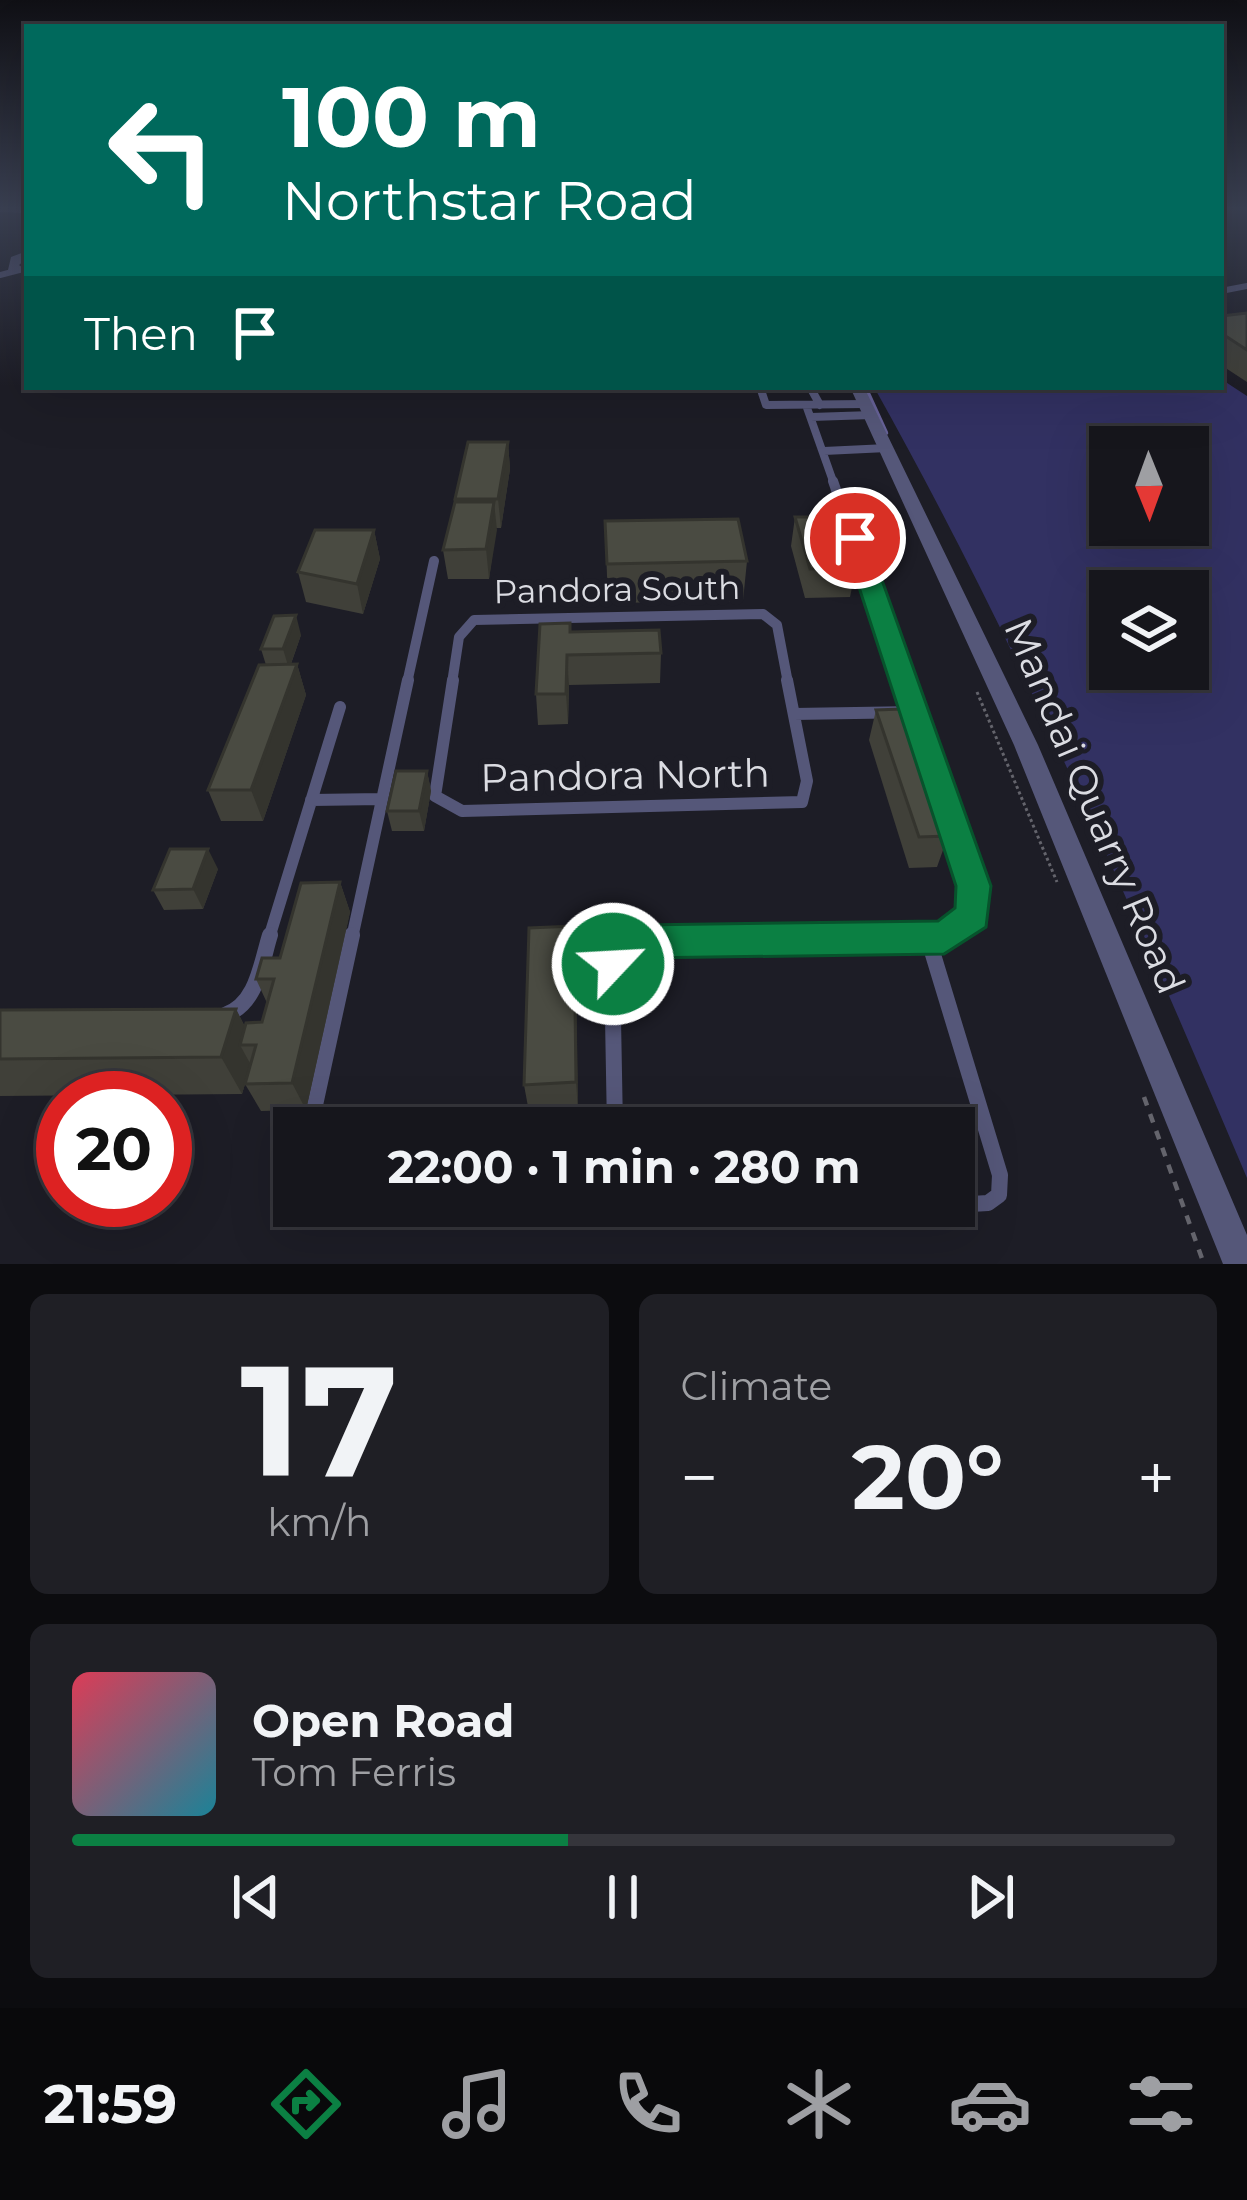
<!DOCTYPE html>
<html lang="en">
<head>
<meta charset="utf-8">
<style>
	:root { --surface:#16161c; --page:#1f1f25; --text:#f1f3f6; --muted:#9e9fa3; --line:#35353b; --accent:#0b8043 }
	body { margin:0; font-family:Montserrat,sans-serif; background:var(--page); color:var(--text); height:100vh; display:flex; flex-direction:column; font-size:45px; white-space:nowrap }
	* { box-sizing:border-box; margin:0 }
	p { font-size:39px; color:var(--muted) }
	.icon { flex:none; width:66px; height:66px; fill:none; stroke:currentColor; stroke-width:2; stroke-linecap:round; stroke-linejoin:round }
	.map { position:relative; height:1264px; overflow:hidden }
	.panel { display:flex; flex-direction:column; gap:30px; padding:30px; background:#0c0c0f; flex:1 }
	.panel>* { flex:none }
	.banner { position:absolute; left:24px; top:24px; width:1200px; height:366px; border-radius:0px; box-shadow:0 12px 48px #0002,0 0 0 3px var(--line); background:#00695c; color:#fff; overflow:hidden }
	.needle { width:78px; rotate:179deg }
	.tools { position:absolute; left:1089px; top:426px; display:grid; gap:24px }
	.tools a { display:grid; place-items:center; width:120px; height:120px; border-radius:0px; background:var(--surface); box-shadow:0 12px 48px #0002,0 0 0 3px var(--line); font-size:60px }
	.speed { position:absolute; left:36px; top:1071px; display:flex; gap:24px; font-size:60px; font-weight:700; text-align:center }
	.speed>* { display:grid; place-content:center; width:156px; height:156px; border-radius:50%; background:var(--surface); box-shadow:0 12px 48px #0002,0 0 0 3px var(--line); line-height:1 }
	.speed .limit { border:18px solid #d22; background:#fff; color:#111 }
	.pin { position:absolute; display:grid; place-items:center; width:102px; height:102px; color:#fff; margin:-51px; border:6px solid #fff; border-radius:50%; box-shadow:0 3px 12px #0007 }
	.me { position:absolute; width:132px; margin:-66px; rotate:65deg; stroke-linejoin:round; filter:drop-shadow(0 0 9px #0008) }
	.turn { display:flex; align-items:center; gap:42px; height:252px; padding:0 60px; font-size:54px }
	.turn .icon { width:156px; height:156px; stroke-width:2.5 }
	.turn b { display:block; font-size:84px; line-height:102px }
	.then { display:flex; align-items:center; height:114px; padding:0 60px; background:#0003; gap:24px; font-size:45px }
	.big { font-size:90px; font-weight:700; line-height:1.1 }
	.panel .card { flex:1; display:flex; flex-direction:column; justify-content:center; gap:18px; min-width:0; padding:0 42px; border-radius:18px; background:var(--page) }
	.panel .dial { align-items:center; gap:0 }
	.dial b { font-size:156px; line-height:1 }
	.song { display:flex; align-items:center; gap:36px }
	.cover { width:144px; height:144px; border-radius:18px; background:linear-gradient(135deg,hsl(350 70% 55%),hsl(190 70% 35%)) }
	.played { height:12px; border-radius:6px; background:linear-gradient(90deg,var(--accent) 45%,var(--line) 45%) }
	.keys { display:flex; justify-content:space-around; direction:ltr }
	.heat { display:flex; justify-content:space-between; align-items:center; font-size:66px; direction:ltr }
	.panel .tiles { flex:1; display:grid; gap:30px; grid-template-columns:1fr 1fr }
	.card:last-child { grid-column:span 2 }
	.trip { position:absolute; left:273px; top:1107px; width:702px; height:120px; border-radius:0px; background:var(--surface); box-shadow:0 12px 48px #0002,0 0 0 3px var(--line); font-weight:700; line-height:120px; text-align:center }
	.tab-bar { display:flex; height:192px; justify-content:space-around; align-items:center; background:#09090b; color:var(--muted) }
	.tab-bar .icon { width:84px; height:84px }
	.tab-bar .current { color:var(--accent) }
	.tab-bar b { font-size:54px; color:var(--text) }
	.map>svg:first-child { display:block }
	.green { fill:#323162; fill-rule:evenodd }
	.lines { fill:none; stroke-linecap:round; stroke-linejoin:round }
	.stream { stroke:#676298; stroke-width:4.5 }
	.path-far1 { stroke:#64646c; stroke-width:3; stroke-dasharray:3 3; stroke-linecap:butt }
	.path { stroke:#64646c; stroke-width:4.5; stroke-dasharray:9 9; stroke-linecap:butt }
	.service-far4 { stroke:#555779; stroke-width:6 }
	.service-far3 { stroke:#555779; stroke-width:8 }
	.service-far2 { stroke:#555779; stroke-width:10 }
	.service-far1 { stroke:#555779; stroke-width:12 }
	.service { stroke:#555779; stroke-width:16 }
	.minor { fill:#555779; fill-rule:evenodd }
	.wall { fill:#404039 }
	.shaded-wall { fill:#34342e }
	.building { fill:#4a4b42; stroke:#34342e; stroke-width:3 }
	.route { fill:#0b8043; stroke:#07532c; stroke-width:3 }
	.labels { text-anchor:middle; stroke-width:12; stroke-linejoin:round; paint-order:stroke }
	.street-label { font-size:33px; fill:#dbdce2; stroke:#1d1d26 }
	.near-street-label { font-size:39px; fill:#dbdce2; stroke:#1d1d26 }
</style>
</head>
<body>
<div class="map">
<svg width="1247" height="1264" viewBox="0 0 1247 1264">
	<rect width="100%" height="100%" fill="#1d1d26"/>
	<path class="green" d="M1221 379 1247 396V1178C1134 911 1016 640 874 387H1221ZM1188 447V525H1110V447ZM1110 591H1188V669H1110Z"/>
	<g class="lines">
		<path class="stream" d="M865 387 886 433"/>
		<path class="path-far1" d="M977 692 1057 882"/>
		<path class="path" d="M1144 1097 1204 1264"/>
		<path class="service-far4" d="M0 275 27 268
			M1221 291 1247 286"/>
		<path class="service-far3" d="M760 387 766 405 866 404
			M810 387 820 405
			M806 405 834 484
			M811 417 872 415
			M824 451 887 448"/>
		<path class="service-far2" d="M833 481 903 683
			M407 683 434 561
			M452 683 459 637 474 620 763 614 777 625 788 683"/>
		<path class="service-far1" d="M453 680 435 796 462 811 802 802 807 781 787 680
			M902 680 974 886 973 916 944 937 917 938
			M794 714 916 712
			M311 800 382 799
			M269 938 340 707
			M352 938 408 680"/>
		<path class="service" d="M928 938 1000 1175 999 1195 988 1203 954 1205
			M225 1015C257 1004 261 964 270 935
			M310 1128 352 935
			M615 1128 612 964 626 944 947 935
			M630 1206 646 1212 918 1206"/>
		<path class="minor" d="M0 209H27V213L0 212Z
			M27 251V258L19 265 25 270 23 273 8 270 11 257Z
			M850 387H864L1038 745 1247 1235V1264H1223L1014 745Z"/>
	</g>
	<path class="wall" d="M1247 313V382L1221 365V316Z
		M508 442 510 469 501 528H496L489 579H448L443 550 455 499Z
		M795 517 856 568 850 597 805 598 791 546Z
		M605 521 747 561 743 601 608 603Z
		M374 530 380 559 363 614 306 602 298 572Z
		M570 632 661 653 660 683 569 685 568 724 538 725 536 694Z
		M301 635 291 664H297L306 695 263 821H221L208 790 266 665 261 649Z
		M876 710 948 836 937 867 909 868 869 740Z
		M427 771 431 791 424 831H392L387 811Z
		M218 869 203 909 164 910 153 890Z
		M340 882 350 912 306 1110 261 1111 245 1084 250 1067 242 1094 0 1096V1010L236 1009 245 1027 262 1022 267 1003 256 979 280 958Z
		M574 926 578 1110 529 1112 524 1085Z"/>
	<path class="shaded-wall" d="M508 442 510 469 501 528 498 499Z
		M494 502 497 530 489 579 486 549Z
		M374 530 380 559 363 614 357 584Z
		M296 615 301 635 289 669 283 649Z
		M567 655 569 685 568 724 566 694Z
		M297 664 306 695 263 821 251 790Z
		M427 771 431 791 424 831 419 811Z
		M208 849 218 869 203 909 193 889Z
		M340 882 350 912 306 1110 292 1083Z
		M574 926 576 956 578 1110 576 1082Z
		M236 1009 254 1045H240L251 1065 242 1094 221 1057Z"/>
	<path class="building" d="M1247 313V350L1221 333V316Z
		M468 442H508L498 499H455Z
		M455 502H494L486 549 443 550Z
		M795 517H838L856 568 810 569Z
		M738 519 747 561 607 564 605 521Z
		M315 530H374L357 584 298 572Z
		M296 615 283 649H261L274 616Z
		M570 623V632L659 630 661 653 567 655 566 694H536L540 624Z
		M297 664 251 790H208L259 665Z
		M902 709 948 836 919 837 876 710Z
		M396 771H427L419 811H387Z
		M170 849H208L193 889 153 890Z
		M340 882 292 1083 245 1084 256 1045H240L246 1023 262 1022 274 979H256L262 958H280L301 883Z
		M574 926 576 1082 524 1085 529 928Z
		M236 1009 221 1057 0 1059V1010Z"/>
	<linearGradient id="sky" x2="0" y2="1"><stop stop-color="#101015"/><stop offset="0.54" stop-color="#3a4052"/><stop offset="1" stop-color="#3a4052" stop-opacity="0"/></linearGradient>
	<rect width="1247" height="386" fill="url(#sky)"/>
	<path class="route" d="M855 531 867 538 991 886 986 927 944 954 640 958 626 976 613 981 599 976 594 964 613 933 640 925 938 921 955 908 956 886 843 538Z"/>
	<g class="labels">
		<g class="street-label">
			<text transform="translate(617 589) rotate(-1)" y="12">Pandora South</text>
		</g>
		<g class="near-street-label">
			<text transform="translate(625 775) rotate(-1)" y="14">Pandora North</text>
			<text transform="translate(1095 806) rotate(67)" y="14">Mandai Quarry Road</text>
		</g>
	</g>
</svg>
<div class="tools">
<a><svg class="needle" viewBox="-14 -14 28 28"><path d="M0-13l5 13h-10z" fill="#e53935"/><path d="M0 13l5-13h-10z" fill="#9e9fa3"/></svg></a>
<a><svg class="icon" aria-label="layers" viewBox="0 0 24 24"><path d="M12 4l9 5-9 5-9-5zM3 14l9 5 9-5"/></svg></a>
</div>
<div class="speed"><div class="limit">20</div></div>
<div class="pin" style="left:855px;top:538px;background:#d93025"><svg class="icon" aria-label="arrive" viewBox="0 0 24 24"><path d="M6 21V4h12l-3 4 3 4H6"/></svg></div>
<svg class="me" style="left:613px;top:964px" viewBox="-20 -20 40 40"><circle r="17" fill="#0b8043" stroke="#fff" stroke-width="3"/><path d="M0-11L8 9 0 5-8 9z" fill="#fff"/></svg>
<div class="trip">22:00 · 1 min · 280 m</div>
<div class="banner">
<div class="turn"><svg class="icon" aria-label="left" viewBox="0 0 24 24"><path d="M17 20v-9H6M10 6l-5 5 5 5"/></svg><div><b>100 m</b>Northstar Road</div></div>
<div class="then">Then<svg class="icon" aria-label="arrive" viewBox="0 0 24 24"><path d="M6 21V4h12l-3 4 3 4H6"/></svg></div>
</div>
</div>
<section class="panel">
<div class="tiles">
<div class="card dial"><b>17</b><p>km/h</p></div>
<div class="card"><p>Climate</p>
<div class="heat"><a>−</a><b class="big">20°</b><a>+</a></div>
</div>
<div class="card">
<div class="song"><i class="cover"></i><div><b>Open Road</b><p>Tom Ferris</p></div></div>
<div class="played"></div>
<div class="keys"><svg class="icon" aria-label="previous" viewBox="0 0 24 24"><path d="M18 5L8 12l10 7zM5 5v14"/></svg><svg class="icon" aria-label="pause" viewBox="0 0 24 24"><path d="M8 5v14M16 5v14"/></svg><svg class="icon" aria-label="next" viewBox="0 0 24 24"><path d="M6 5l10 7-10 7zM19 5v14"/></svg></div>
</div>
</div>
</section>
<nav class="tab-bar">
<b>21:59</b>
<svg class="icon current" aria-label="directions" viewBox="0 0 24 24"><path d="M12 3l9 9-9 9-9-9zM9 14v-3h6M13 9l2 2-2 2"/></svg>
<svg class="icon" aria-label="music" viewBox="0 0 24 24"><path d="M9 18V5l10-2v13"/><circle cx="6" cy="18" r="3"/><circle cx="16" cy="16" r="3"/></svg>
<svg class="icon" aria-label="phone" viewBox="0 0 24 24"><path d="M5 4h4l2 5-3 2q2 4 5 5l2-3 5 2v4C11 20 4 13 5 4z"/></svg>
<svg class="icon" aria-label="climate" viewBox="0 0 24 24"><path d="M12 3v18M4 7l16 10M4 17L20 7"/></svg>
<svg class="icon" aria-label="car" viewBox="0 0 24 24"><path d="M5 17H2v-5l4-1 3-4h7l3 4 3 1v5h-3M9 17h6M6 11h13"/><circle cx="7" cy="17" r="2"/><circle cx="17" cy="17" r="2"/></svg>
<svg class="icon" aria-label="filters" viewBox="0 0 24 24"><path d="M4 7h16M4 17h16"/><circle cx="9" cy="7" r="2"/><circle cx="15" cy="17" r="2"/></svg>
</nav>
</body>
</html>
